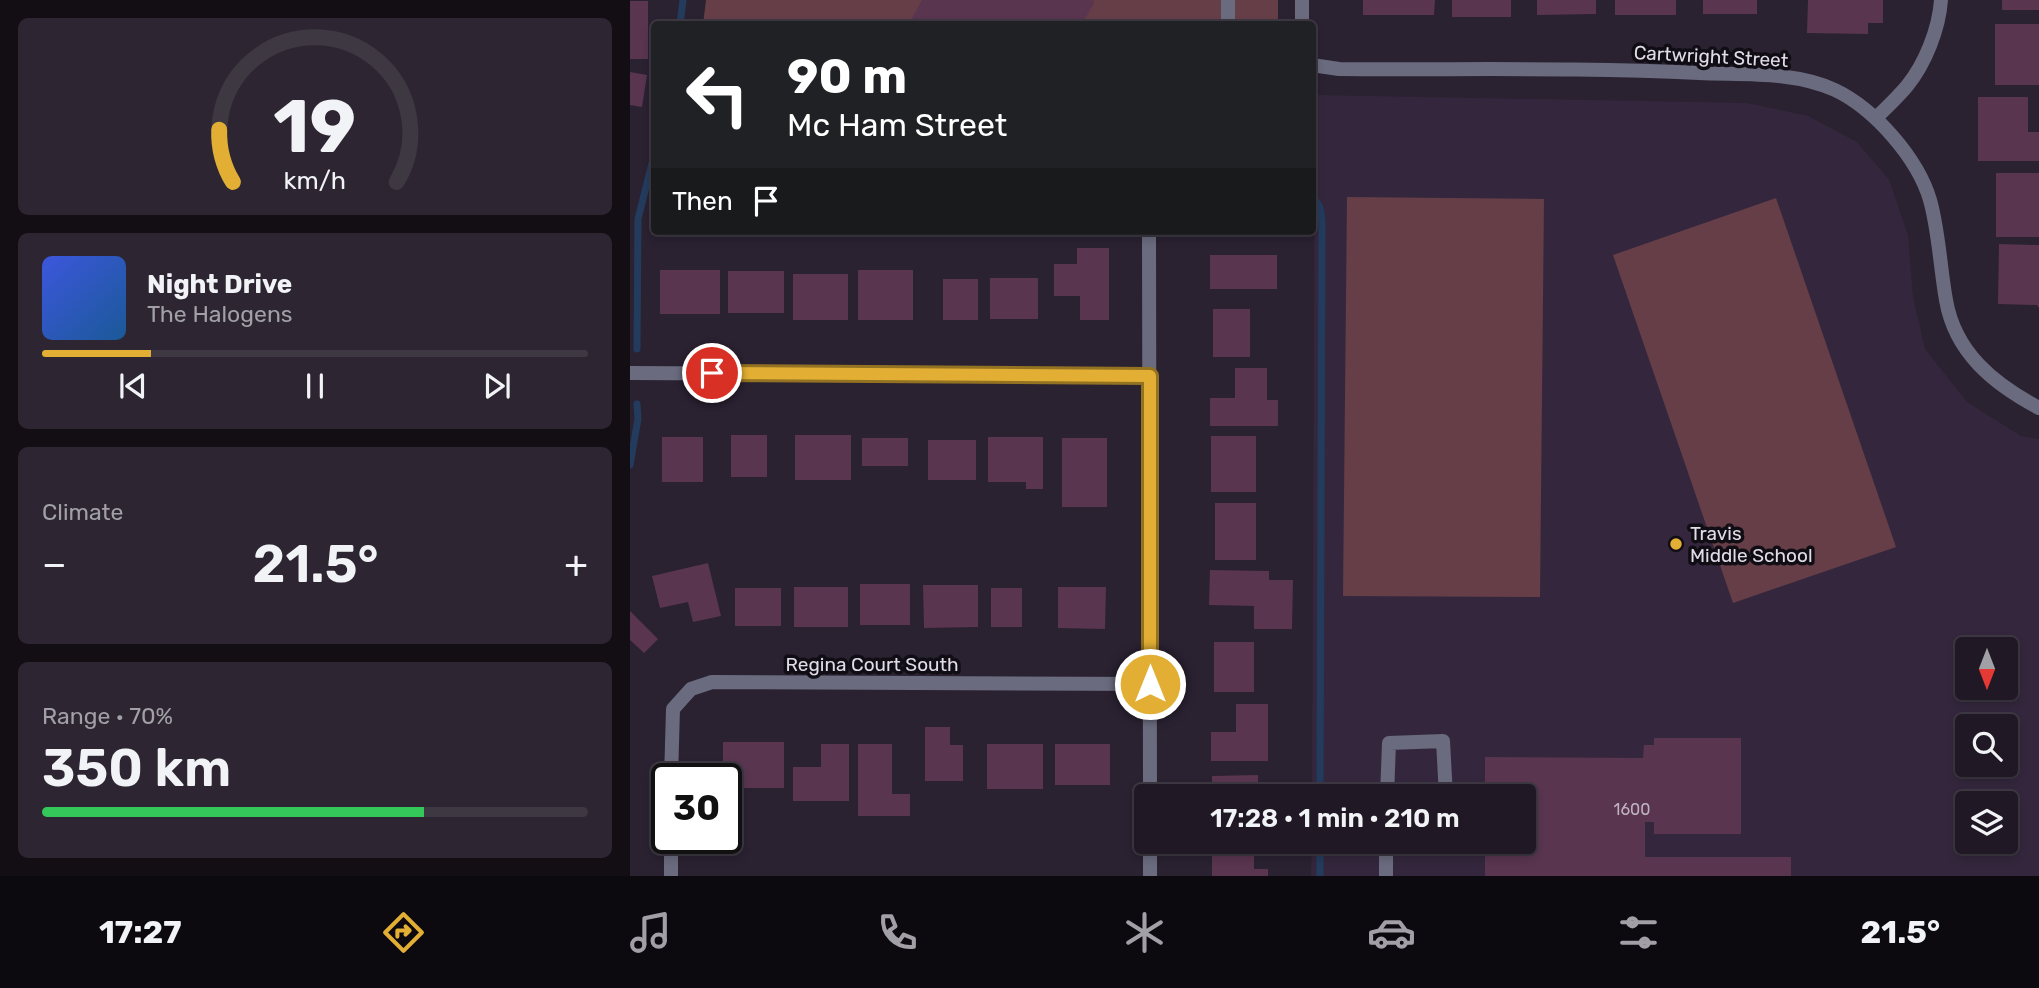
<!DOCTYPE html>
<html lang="en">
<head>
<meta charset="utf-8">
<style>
	:root { --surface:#201925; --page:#2d2632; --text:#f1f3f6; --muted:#a2a0a7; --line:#3d3842; --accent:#e2af34 }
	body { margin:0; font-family:Rubik,sans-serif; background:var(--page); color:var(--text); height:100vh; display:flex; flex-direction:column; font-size:26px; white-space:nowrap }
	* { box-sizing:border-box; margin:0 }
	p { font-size:23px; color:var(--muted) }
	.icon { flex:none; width:38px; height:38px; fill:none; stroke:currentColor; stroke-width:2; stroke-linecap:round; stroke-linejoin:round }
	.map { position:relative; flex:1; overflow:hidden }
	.details { display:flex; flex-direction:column; gap:18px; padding:18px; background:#120e14; width:630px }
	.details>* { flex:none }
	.top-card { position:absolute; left:21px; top:21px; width:665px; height:214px; border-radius:7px; box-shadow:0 4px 10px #0003,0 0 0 2px var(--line); background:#202124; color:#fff; overflow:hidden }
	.needle { width:46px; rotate:180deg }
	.fabs { position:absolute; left:1325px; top:637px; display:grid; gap:14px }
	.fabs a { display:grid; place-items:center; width:63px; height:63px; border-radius:7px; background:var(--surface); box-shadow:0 4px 10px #0003,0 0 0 2px var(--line); font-size:35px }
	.speed { position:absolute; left:21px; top:763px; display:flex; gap:14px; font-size:35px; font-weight:700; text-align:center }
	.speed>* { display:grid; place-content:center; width:91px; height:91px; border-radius:50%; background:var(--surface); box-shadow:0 4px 10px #0003,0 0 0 2px var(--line); line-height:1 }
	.speed .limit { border:4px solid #111; border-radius:10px; background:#fff; color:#111 }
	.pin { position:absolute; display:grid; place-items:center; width:60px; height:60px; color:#fff; margin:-30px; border:4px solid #fff; border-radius:50%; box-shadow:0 2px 7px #0007 }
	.me { position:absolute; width:77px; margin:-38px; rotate:0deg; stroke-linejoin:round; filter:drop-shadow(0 0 5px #0008) }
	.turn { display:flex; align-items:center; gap:24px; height:147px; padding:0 21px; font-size:32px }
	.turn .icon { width:91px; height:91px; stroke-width:2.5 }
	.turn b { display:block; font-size:49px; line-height:60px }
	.then { display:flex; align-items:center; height:66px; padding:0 21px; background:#0003; gap:14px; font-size:26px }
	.big { font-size:52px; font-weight:600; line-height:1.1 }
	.details .tile { flex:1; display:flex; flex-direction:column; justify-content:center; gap:10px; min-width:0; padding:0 24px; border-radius:10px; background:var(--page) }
	.details .dial { align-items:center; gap:0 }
	.dial svg { height:182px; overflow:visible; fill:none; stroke:var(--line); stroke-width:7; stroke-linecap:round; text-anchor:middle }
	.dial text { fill:var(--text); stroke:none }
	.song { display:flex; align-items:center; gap:21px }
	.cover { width:84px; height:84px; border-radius:10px; background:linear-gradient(135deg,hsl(230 70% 55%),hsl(210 70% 35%)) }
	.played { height:7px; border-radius:4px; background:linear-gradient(90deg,var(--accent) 20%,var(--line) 20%) }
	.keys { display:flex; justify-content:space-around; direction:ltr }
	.heat { display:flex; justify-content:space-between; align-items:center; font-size:38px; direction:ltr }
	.charge { height:10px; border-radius:5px; background:linear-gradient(90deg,#34c759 70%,var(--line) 0) }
	.trip { position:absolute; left:504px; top:784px; width:402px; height:70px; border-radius:7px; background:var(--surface); box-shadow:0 4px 10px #0003,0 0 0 2px var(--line); font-weight:600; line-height:70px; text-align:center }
	.menu { display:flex; height:112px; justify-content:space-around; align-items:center; background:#0d0a0f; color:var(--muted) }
	.menu .icon { width:49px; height:49px }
	.menu .on { color:var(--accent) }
	.menu b { font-size:32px; color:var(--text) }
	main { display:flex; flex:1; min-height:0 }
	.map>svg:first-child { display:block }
	.built { fill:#34273d; fill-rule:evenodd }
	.green { fill:#653e47 }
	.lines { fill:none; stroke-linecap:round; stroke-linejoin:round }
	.stream { stroke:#233c5e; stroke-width:7 }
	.building { fill:#593550 }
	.service { stroke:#6a6b7e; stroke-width:14 }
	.minor { stroke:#6a6b7e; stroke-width:14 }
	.route-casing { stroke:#937222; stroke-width:18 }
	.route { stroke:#e2af34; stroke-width:12 }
	.poi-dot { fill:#e2af34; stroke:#110d14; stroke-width:2.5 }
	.labels { text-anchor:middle; stroke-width:7; stroke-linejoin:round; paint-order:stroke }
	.number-label { font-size:16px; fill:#bfb2c1 }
	.street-label { font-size:19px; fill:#e1dce7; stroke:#110d14 }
	.poi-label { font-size:19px; fill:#e1dce7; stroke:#110d14; text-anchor:start }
</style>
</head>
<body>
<main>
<section class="details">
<div class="tile dial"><svg viewBox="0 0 100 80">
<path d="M14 69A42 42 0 1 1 86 69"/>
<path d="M14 69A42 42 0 0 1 8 46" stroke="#e2af34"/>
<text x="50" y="56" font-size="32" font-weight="700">19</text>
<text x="50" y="72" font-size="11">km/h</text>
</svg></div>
<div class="tile">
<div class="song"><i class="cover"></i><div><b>Night Drive</b><p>The Halogens</p></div></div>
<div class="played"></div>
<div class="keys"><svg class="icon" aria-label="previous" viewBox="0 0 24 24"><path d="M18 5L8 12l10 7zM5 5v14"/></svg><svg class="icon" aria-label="pause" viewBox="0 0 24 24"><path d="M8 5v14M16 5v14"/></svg><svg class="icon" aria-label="next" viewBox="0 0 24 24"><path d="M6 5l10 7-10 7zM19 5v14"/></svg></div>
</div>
<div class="tile"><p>Climate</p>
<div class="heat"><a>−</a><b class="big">21.5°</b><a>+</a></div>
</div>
<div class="tile"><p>Range · 70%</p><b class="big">350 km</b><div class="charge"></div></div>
</section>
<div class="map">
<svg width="1409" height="876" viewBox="0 0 1409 876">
	<rect width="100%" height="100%" fill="#2a2131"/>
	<path class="built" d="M685 95 1117 103 1178 116 1227 142 1259 180 1278 235 1283 297 1295 349 1337 402 1391 436 1409 439V876H681L682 842H894V796H682ZM1337 649H1376V688H1337ZM1337 726H1376V765H1337ZM1337 803H1376V842H1337Z"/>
	<path class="green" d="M76 0H648V24H73Z
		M717 197 914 199 910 597 713 596Z
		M1146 198 1266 547 1103 603 983 255Z"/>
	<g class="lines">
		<path class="stream" d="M50 24 53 0
			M682 198C692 204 691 214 692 223L690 796
			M7 349 8 219 24 155
			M0 465 8 419 7 404
			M690 876V842"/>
	</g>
	<path class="building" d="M292 0H463L464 3 452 24H279Z
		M733 0H805L804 15H733Z
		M822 0H881V17H822Z
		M907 0H966V14L907 15Z
		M985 0H1046V15H985Z
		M1073 0H1127V14H1073Z
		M1178 0H1253V23H1238V34L1177 33Z
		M1372 0H1409V10H1372Z
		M0 1H18V59H0Z
		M1365 24H1409V85H1365Z
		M0 72 17 75 12 107 0 105Z
		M1348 97H1398V132H1409V161H1348Z
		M1366 173H1409V237H1366Z
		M1369 244 1409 245V308L1407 305 1368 304Z
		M447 248H479V320H450V296H424V264H447Z
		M580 255H647V289H580Z
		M30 270H90V314H30Z
		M228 270H283V320H228Z
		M98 271H154V313H98Z
		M163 274H218V320H163Z
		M360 278H408V319H360Z
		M313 279H348V320H313Z
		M583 309H620V357H583Z
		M605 368H637V400H648V426H580V398H605Z
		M101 435H137V477H101Z
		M165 435H221V480H165Z
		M581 436H626V492H581Z
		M32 437H73V482H32Z
		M358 437H413V489H396V482H358Z
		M232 438H278V466H232Z
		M432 438H477V507H432Z
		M298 440H346V480H298Z
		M585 503H626V560H585Z
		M78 563 91 616 63 622 58 602 30 608 22 576Z
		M580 570 639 571V580H663L662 629H624V606L579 605Z
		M230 584H280V625H230Z
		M293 585H348V627L294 628Z
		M164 587H218V627H164Z
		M428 587H476L475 629 428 628Z
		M105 588H151V626H105Z
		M361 588H392V627H361Z
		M0 611 28 639 14 653 0 640Z
		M584 642H624V692H584Z
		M606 704H638V761H581V732H606Z
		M295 727H320V745H333V781H295Z
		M1024 738H1111V834H1024V822H1015V857H1161V876H855V850H842V842H894V796H855V757L1013 758 1014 745H1024Z
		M93 742H154V788H96V779H93Z
		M191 744H219V801H163V767H191Z
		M228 744H262V794H280V816H228Z
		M357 744H413V789H357Z
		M425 744H480V785H425Z
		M628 775V796H582V776Z
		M582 843H624V869H638V876H582Z"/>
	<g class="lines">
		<path class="service" d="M598 0V24
			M757 796 759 743 813 741 816 796
			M756 876V842"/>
		<path class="minor" d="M672 0V24
			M682 65 709 69C829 70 950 67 1069 73 1114 75 1164 71 1205 90 1245 109 1288 159 1300 200 1309 232 1310 267 1316 300 1325 353 1364 384 1409 408
			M1246 118C1256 108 1267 98 1277 86 1295 64 1309 29 1311 0
			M519 231 520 796
			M0 373 520 376
			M41 779 43 709 61 689 82 682 520 684
			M41 838V876
			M520 842V876"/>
	</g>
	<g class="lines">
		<defs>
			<path id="route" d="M82 373 520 376V684"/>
		</defs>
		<use href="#route" class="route-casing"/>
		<use href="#route" class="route"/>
	</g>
	<circle class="poi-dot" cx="1046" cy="544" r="7"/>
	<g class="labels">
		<g class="number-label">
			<text x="1002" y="815">1600</text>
		</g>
		<g class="street-label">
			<text transform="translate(1081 56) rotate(3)" y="7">Cartwright Street</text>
			<text x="242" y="671">Regina Court South</text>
		</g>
		<g class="poi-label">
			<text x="1060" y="540">Travis<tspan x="1060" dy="22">Middle School</tspan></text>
		</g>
	</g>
</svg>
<div class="fabs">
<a><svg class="needle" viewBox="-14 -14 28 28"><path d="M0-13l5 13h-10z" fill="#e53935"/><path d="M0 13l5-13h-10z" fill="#a2a0a7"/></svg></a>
<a><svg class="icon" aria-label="search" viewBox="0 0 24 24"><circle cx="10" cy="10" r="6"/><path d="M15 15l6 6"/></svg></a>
<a><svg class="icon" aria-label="layers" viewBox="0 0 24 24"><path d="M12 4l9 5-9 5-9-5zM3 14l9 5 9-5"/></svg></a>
</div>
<div class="speed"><div class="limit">30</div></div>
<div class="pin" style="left:82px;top:373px;background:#d93025"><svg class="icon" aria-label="arrive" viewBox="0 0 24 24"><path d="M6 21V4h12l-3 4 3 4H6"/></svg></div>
<svg class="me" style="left:520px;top:684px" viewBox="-20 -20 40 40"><circle r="17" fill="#e2af34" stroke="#fff" stroke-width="3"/><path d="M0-11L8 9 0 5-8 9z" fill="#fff"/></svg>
<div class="trip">17:28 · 1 min · 210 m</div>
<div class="top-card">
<div class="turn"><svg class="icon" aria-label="left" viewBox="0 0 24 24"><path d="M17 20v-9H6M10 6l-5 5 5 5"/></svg><div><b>90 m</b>Mc Ham Street</div></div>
<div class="then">Then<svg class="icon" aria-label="arrive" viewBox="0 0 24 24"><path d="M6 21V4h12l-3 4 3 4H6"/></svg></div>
</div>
</div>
</main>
<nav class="menu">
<b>17:27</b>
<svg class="icon on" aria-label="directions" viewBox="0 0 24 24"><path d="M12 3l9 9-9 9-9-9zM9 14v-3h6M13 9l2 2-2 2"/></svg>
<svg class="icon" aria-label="music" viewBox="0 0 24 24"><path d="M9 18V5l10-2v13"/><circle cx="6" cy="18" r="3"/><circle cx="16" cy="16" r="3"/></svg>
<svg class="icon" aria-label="phone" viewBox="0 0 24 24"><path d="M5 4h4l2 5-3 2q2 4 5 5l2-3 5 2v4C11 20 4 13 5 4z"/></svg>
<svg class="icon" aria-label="climate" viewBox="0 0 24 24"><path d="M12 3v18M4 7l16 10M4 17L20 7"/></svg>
<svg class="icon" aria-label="car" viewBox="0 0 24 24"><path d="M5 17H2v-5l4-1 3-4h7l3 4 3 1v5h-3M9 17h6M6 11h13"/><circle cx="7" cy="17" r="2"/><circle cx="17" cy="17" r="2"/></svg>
<svg class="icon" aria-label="filters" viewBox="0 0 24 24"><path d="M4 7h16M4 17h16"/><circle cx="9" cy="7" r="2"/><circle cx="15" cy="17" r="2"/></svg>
<b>21.5°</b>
</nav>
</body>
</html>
